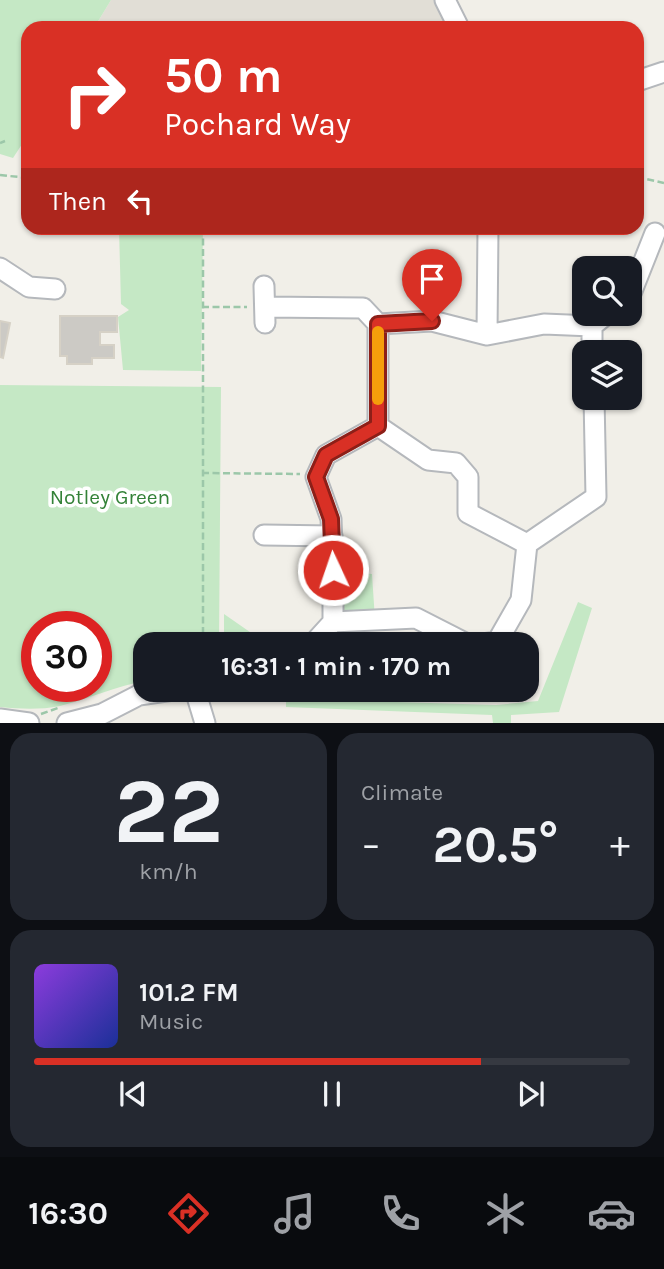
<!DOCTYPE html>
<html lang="en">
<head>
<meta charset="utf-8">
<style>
	:root { --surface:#171b24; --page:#242831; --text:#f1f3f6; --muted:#9ea1a6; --line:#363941; --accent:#d93025 }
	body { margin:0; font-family:Karla,sans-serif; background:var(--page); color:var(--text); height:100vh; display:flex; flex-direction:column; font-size:26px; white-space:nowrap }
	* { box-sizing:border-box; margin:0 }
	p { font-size:23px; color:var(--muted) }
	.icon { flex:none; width:38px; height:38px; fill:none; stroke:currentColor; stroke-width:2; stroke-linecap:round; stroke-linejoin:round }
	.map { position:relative; height:723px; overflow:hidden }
	.drawer { display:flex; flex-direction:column; gap:10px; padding:10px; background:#0d0f14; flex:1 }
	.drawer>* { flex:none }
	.top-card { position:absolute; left:21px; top:21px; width:623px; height:214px; border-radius:21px; box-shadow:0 2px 5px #0004; background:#d93025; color:#fff; overflow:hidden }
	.fabs { position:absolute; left:572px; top:256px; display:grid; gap:14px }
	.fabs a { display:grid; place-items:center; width:70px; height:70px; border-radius:14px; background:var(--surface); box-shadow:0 2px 5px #0004; font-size:35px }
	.speed { position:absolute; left:21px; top:611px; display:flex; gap:14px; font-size:35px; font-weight:700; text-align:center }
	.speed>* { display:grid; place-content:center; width:91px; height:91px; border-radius:50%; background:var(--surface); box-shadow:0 2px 5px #0004; line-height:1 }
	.speed .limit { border:10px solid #d22; background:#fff; color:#111 }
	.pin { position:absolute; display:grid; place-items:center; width:60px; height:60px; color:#fff; margin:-72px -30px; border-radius:50% 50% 50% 0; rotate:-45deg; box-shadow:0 0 7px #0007 }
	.pin .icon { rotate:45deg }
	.me { position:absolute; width:77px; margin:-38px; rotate:357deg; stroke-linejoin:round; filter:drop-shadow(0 0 5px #0008) }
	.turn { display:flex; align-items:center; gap:24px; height:147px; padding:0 28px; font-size:32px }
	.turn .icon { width:91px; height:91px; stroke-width:2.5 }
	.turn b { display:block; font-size:49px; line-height:60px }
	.then { display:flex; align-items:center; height:66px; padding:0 28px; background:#0003; gap:14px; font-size:26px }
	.big { font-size:52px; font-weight:700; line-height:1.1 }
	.drawer .card { flex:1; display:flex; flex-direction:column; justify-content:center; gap:10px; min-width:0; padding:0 24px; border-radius:21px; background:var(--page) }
	.drawer .dial { align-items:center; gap:0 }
	.dial b { font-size:91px; line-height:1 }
	.song { display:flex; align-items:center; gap:21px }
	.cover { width:84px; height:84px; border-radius:10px; background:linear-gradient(135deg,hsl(270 70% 55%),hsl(230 70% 35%)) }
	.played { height:7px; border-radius:4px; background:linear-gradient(90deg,var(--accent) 75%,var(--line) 75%) }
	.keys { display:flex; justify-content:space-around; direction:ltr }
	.heat { display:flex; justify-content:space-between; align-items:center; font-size:38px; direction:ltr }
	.drawer .tiles { flex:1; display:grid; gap:10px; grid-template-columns:1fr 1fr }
	.card:last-child { grid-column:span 2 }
	.trip { position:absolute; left:133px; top:632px; width:406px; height:70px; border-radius:21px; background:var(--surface); box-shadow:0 2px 5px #0004; font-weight:700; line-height:70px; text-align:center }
	.dock { display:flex; height:112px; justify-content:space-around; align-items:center; background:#090b0e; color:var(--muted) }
	.dock .icon { width:49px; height:49px }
	.dock .on { color:var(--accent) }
	.dock b { font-size:32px; color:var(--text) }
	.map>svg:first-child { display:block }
	.education { fill:#e1ded6 }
	.green { fill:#c5e8c5; fill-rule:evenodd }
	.building { fill:#cccac5; stroke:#d6d1c6; stroke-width:2 }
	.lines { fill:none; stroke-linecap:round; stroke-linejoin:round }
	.minor-casing { stroke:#b5b8bc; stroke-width:23 }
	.path { stroke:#9cc7a9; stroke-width:2.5; stroke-dasharray:7 3.5; stroke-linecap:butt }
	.minor { stroke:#fff; stroke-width:19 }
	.route-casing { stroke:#8d1f18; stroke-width:18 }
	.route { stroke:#d93025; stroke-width:12 }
	.slow { stroke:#f59e0b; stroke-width:12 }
	.labels { text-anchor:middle; stroke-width:7; stroke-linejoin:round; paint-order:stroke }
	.park-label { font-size:21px; fill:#348238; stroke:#fff }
</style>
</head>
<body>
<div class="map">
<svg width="664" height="723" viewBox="0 0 664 723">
	<rect width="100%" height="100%" fill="#f1efe8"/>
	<path class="education" d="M111 0H437L445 28H94Z"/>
	<path class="green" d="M0 0H111L94 28H28V135L13 158 0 154Z
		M119 228H203L201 371 123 370 118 317 129 310 121 304Z
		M0 385 221 387 219 644H145V681C116 686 89 699 60 706 40 710 20 709 0 707ZM96 626V686H37V626Z
		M333 570 372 574 375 620 333 622Z
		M578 602 592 608 559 712 511 715V723H493L492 715 286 707V690H297V699L496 705 538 701Z
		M224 614 267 644H224Z"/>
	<path class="building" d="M60 316H117V332H100V345H114V358H92V364H67V356H60Z
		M0 321 10 323 3 358 0 357Z"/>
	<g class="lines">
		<defs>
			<path id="minor" d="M445 0 459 28
				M637 81 664 72
				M0 268 29 287 55 289
				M264 286 265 323
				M630 296 655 233
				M265 307 363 308 378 324
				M592 326 608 313
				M487 335 488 228
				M378 426V324L432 321 487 335 544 324 592 326V352
				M264 535 332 536
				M527 544 596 497 594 397
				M333 622 416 618 467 644
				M313 644 333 622V570L331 519 316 477 326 455 378 426 428 460 456 463 468 477V513L527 544 521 600 497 642 483 644
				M195 690 205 723
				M0 719 29 723
				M67 723 102 714 139 695 173 690"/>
		</defs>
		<use href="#minor" class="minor-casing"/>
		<path class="path" d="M0 143 5 141
			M0 175 28 178
			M637 177 664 183
			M203 228V644
			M202 307H247
			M202 473 300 474
			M41 714 58 708"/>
		<use href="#minor" class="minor"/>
	</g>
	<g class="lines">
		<defs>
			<path id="route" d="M333 570 331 519 316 477 326 455 378 426V324L432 321"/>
		</defs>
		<use href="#route" class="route-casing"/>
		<use href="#route" class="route"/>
		<path class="slow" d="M378 399V332"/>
	</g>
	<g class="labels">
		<g class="park-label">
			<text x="110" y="504">Notley Green</text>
		</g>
	</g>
</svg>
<div class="fabs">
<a><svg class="icon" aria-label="search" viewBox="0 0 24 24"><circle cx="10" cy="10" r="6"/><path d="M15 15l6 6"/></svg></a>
<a><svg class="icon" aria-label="layers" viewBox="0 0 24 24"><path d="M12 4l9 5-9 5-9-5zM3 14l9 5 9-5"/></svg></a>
</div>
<div class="speed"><div class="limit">30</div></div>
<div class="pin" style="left:432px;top:321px;background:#d93025"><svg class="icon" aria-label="arrive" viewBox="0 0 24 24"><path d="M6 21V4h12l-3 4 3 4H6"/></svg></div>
<svg class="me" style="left:333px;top:570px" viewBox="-20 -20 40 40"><circle r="17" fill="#d93025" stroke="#fff" stroke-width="3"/><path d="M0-11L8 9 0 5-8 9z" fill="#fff"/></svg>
<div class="trip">16:31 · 1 min · 170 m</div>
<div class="top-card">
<div class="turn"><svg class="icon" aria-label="right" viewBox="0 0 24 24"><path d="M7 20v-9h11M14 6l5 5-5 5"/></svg><div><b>50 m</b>Pochard Way</div></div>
<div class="then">Then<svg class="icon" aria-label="left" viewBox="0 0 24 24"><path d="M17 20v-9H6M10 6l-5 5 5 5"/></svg></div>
</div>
</div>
<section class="drawer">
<div class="tiles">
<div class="card dial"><b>22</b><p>km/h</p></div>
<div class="card"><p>Climate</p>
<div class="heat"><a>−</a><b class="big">20.5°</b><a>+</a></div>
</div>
<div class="card">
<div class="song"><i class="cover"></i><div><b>101.2 FM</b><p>Music</p></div></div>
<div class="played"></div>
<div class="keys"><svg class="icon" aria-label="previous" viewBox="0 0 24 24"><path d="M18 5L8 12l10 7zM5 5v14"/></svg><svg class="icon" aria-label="pause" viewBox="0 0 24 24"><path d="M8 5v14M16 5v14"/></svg><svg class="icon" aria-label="next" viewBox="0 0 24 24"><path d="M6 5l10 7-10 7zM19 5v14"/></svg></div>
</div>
</div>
</section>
<nav class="dock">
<b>16:30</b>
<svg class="icon on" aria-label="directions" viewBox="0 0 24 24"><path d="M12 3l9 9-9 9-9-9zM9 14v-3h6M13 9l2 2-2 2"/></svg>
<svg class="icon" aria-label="music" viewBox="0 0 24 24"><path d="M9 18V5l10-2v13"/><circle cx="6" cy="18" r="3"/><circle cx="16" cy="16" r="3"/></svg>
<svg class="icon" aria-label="phone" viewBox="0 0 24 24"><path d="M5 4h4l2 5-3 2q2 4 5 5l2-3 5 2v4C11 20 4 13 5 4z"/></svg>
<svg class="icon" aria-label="climate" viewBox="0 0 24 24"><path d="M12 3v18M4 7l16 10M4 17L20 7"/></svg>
<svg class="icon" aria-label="car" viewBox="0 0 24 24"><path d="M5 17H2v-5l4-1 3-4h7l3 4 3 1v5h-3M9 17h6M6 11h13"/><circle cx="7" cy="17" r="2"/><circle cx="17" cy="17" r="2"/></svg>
</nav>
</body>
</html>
